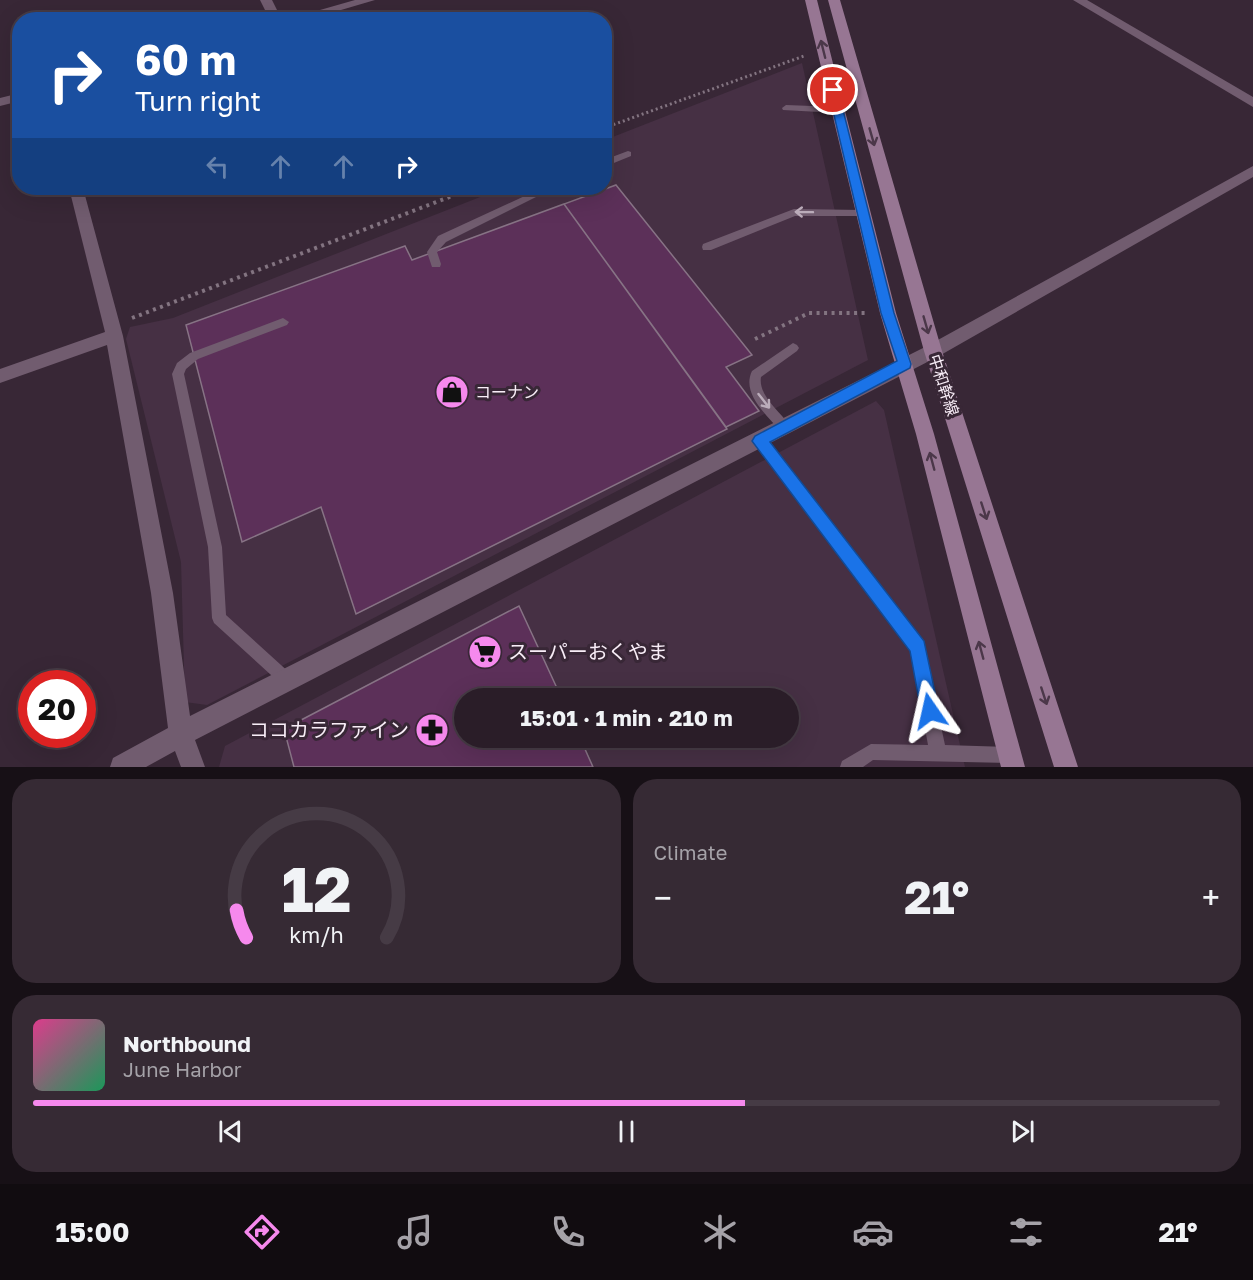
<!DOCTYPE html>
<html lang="en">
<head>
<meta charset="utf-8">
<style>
	:root { --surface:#2a1d28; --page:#362a34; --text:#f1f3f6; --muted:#a5a2a8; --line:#463b45; --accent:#f689ed }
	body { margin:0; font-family:"Golos Text","Noto Sans JP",sans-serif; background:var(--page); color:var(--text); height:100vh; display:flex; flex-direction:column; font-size:22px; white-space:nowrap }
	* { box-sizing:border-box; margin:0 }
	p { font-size:20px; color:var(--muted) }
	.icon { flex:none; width:33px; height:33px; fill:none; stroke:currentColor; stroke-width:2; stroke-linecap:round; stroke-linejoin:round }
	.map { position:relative; height:767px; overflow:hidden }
	.drawer { display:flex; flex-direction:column; gap:12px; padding:12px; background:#171016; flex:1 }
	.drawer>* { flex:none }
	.hud { position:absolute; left:12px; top:12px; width:600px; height:183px; border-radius:24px; box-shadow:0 6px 24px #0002,0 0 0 2px var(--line); background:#1a4fa0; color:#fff; overflow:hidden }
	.speed { position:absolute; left:18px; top:670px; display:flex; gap:12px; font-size:30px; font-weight:700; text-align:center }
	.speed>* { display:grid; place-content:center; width:78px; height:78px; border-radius:50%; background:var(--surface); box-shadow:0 6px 24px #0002,0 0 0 2px var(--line); line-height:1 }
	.speed .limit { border:9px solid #d22; background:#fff; color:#111 }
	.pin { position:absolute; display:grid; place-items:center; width:51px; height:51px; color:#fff; margin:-26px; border:3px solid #fff; border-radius:50%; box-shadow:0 2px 6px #0007 }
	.me { position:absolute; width:66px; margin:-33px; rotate:349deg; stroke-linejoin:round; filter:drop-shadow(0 0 4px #0008) }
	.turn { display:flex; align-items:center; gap:21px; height:126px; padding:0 24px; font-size:27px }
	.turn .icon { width:78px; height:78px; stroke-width:2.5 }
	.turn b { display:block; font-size:42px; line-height:51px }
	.lanes { display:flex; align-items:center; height:57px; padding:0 24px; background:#0003; justify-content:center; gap:30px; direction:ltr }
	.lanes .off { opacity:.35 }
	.big { font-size:45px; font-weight:700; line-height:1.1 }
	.drawer .card { flex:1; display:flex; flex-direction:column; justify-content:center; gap:9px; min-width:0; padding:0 21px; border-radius:24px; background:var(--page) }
	.drawer .dial { align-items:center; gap:0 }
	.dial svg { height:156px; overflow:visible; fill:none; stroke:var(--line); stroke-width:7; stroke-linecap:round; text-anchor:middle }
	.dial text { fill:var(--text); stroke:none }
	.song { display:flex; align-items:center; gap:18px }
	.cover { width:72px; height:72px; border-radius:9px; background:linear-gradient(135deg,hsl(330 70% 55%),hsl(150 70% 35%)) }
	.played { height:6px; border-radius:3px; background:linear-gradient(90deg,var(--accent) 60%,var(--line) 60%) }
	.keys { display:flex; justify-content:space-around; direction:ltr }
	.heat { display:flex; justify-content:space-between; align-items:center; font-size:33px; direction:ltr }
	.drawer .tiles { flex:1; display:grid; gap:12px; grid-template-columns:1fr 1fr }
	.card:last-child { grid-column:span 2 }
	.trip { position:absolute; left:454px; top:688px; width:345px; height:60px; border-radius:30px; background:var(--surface); box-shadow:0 6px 24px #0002,0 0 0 2px var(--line); font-weight:700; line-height:60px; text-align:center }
	.menu { display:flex; height:96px; justify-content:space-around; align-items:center; background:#110c10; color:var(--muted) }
	.menu .icon { width:42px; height:42px }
	.menu .active { color:var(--accent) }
	.menu b { font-size:27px; color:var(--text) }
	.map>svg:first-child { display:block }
	.built { fill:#463044; fill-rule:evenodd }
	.building { fill:#5c3059; stroke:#877385; stroke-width:1.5 }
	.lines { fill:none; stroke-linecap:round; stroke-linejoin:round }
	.path-far1 { stroke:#837481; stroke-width:3; stroke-dasharray:2 3; stroke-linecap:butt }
	.path { stroke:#837481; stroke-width:4; stroke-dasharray:3 4.5; stroke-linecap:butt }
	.lane { fill:#715c6f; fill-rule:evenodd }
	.street { fill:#715c6f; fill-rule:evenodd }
	.secondary { fill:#977693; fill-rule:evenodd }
	.oneway { stroke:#4b3749 }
	.oneway2 { stroke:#bbacba }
	.route { fill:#1a73e8; stroke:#114b97; stroke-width:1.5 }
	.labels { text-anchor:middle; stroke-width:6; stroke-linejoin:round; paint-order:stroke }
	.street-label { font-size:16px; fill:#f8edf7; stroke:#382736 }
	.poi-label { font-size:16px; fill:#f8edf7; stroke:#382736; text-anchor:start }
	.near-poi-label { font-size:20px; fill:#f8edf7; stroke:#382736; text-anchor:start }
</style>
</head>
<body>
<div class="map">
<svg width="1253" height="767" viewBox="0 0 1253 767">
	<rect width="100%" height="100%" fill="#382736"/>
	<path class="built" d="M802 63 868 360 207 705 185 702 181 562 126 339 130 327 173 318 503 188H604L605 140Z
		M876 401 884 410 965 767H219L225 746ZM465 699H789V738H465Z"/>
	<path class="building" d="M616 185 752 355 726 367 759 411 726 427 564 204Z
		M564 204 727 429 356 614 321 507 242 542 186 325 405 246 412 260Z
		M519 606 562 699H465V738H580L593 767H294L284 729Z"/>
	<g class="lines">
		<path class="path-far1" d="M604 128 804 56
			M456 195 474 188"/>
		<path class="path" d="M132 318 460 193
			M755 339 809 313H866"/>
		<path class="lane" d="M786 105 838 107 842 110 838 113 783 110 782 108Z
			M628 151 631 152V156L604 167V160Z
			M542 188H554L446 242 437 252 441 264 440 267H432L427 252 438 236Z
			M794 209 863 210 868 213 863 216H795L711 250H703L702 247 703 244Z
			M283 318 289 322 287 325 198 359 186 369 184 374 222 547 226 615 292 675 295 680 292 685 287 688 282 685 214 623 212 618 208 547 172 374 177 363 190 353Z
			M793 343 797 345 799 348 797 351 761 377C758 395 779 411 789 424L791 428 789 432 785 433 781 432C767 415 741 394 752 371Z
			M760 435 764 437 923 642 945 745 1009 747 1015 749 1017 755 1015 761 1009 763 873 760 863 767H840L842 761 871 744 928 745 911 650 756 445 754 441 756 437Z"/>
		<path class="street" d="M260 0H272L282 20H270Z
			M355 0H375L307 20H285Z
			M1073 0H1087L1253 97V107Z
			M20 93V101L0 106V98Z
			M1253 166V177L939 356 195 740 205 767H181L175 751 146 767H110L113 758 168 728 151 593 107 345 0 383V369L105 332 69 188H83L123 336 173 593 190 716 927 346Z"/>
		<path class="secondary" d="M805 0H817L896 313 934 434 1025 767H1001L916 434 880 313Z
			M828 0H840L942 351 1078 767H1054L924 351Z"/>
	</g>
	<defs><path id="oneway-shaft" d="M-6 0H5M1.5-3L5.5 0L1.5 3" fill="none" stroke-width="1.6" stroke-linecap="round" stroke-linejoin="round" transform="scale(1.5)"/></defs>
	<g class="oneway">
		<use href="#oneway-shaft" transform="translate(823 49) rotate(-104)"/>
		<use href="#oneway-shaft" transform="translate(872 137) rotate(74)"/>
		<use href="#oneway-shaft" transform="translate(926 325) rotate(74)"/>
		<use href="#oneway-shaft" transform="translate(932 461) rotate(-105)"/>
		<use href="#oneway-shaft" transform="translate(984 511) rotate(72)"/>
		<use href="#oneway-shaft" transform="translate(981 650) rotate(-105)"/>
		<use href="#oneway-shaft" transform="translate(1044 696) rotate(72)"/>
	</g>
	<g class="oneway2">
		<use href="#oneway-shaft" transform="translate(804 212) rotate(-179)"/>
		<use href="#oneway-shaft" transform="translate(764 401) rotate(52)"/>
	</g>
	<path class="route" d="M833 87 838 90 894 313 911 364 910 368 770 442 924 641 939 711 936 717 930 719 924 717 921 711 910 651 752 441 755 436 897 361 881 313 828 90Z"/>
	<defs>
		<symbol id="shop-disc" viewBox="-11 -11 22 22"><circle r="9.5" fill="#f689ed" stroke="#382736"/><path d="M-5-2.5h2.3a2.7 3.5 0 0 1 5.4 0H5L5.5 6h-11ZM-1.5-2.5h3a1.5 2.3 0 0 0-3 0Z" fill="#111"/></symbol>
		<symbol id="supermarket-disc" viewBox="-11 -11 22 22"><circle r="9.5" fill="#f689ed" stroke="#382736"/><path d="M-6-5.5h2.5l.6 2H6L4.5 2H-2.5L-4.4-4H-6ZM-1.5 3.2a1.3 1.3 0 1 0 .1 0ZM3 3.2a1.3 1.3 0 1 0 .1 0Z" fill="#111"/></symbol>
		<symbol id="pharmacy-disc" viewBox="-11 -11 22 22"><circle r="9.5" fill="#f689ed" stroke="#382736"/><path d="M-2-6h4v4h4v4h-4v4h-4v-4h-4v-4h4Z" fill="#111"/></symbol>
	</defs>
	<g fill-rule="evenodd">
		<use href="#shop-disc" x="433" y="373" width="38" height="38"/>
		<use href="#supermarket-disc" x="466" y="633" width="38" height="38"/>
		<use href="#pharmacy-disc" x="413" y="711" width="38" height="38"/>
	</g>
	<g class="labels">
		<g class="street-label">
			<text transform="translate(944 385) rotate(72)" y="6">中和幹線</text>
		</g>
		<g class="poi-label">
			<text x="475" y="398">コーナン</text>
		</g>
		<g class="near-poi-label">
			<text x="508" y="659">スーパーおくやま</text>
			<text x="409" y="737" text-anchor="end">ココカラファイン</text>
		</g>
	</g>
</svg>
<div class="speed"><div class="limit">20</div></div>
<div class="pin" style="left:833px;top:90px;background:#d93025"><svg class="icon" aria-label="arrive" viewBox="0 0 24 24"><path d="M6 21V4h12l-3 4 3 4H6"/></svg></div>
<svg class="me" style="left:930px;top:711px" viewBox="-20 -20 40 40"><path d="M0-17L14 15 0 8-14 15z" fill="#1a73e8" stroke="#fff" stroke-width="4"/></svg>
<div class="trip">15:01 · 1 min · 210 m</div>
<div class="hud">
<div class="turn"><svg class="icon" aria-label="right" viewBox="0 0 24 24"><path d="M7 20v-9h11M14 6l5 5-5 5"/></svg><div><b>60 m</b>Turn right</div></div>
<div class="lanes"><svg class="icon off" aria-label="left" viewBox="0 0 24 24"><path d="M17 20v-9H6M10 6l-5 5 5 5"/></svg><svg class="icon off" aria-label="ahead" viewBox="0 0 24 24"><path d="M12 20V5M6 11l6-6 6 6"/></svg><svg class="icon off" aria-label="ahead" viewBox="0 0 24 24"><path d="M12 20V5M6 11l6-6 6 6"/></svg><svg class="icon" aria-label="right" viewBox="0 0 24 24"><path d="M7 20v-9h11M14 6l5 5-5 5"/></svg></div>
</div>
</div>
<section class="drawer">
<div class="tiles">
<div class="card dial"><svg viewBox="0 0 100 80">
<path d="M14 69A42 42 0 1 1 86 69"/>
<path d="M14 69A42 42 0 0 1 9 55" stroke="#f689ed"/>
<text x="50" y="56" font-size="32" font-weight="700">12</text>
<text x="50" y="72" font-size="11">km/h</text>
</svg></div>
<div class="card"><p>Climate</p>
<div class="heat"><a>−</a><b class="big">21°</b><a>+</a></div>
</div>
<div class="card">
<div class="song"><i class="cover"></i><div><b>Northbound</b><p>June Harbor</p></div></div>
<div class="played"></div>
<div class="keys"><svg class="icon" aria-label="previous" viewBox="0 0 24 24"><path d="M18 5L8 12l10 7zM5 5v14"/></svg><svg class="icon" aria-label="pause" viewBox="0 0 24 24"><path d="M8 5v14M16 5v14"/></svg><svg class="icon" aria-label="next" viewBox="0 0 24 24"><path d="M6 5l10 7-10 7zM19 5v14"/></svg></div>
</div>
</div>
</section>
<nav class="menu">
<b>15:00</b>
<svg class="icon active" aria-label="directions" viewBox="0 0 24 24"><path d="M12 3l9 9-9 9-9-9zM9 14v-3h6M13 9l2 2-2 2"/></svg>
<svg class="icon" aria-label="music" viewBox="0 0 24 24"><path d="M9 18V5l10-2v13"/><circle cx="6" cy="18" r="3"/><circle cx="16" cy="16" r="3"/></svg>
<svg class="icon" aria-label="phone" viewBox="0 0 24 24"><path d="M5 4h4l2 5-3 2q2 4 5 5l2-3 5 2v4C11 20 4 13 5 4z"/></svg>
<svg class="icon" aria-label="climate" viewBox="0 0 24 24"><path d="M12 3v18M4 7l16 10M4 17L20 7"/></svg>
<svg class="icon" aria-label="car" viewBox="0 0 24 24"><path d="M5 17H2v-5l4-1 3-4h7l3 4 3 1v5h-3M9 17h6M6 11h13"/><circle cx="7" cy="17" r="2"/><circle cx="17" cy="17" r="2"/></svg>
<svg class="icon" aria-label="filters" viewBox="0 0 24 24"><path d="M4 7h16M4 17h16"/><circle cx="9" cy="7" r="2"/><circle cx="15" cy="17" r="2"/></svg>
<b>21°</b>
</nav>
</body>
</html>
